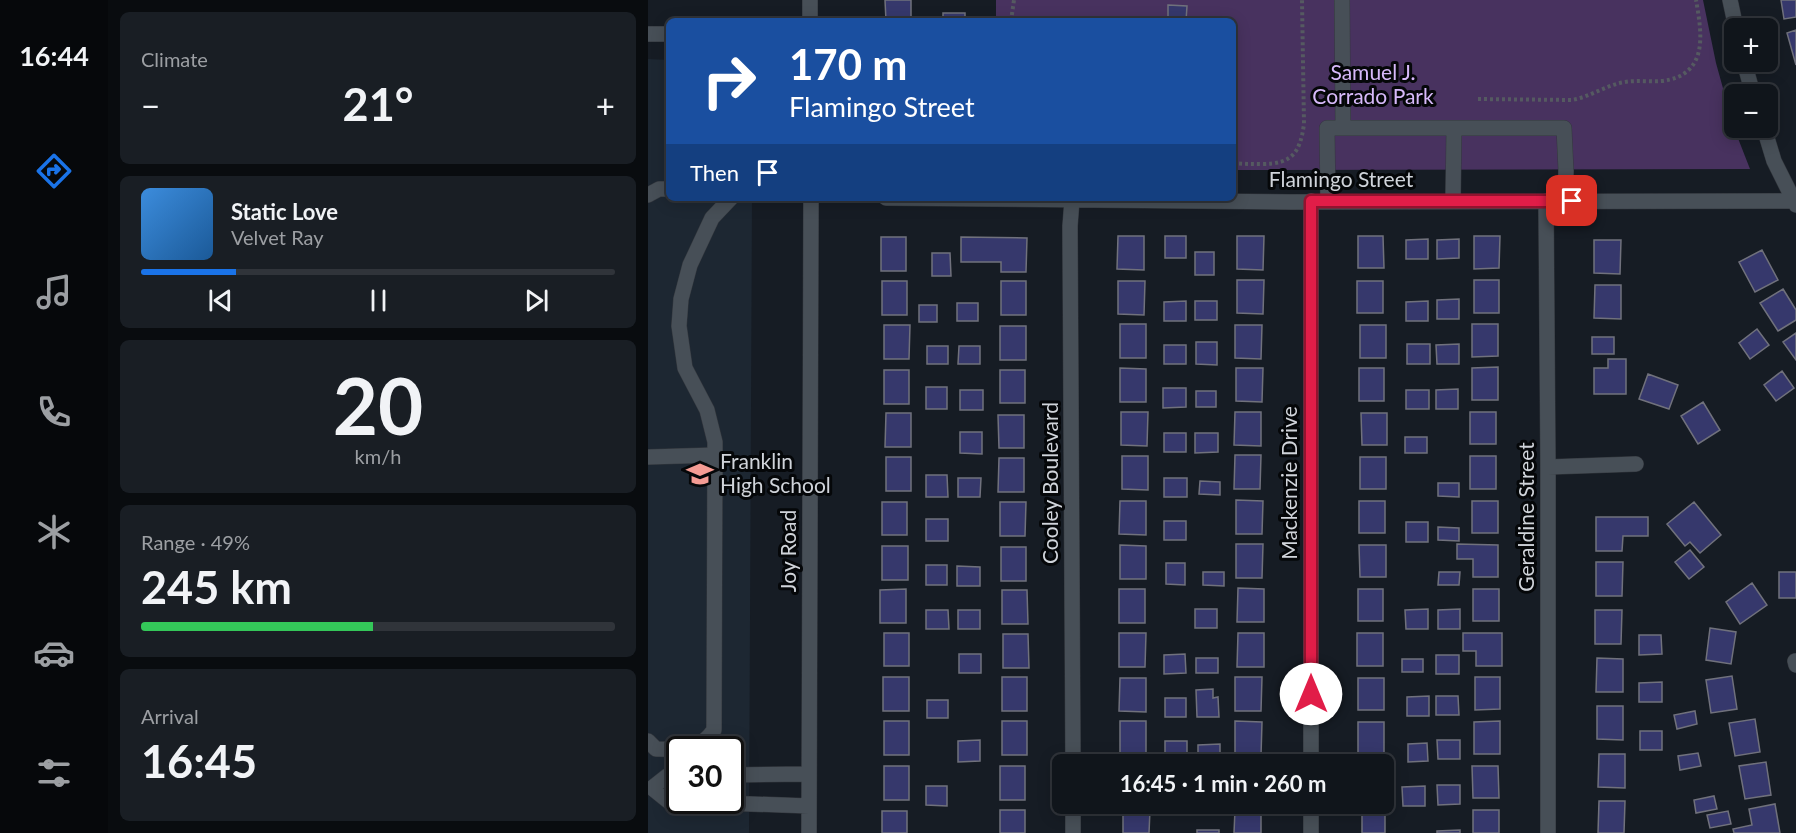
<!DOCTYPE html>
<html lang="en">
<head>
<meta charset="utf-8">
<style>
	:root { --surface:#10151b; --page:#191e24; --text:#f1f3f6; --muted:#9c9fa3; --line:#30343a; --accent:#1a73e8 }
	body { margin:0; font-family:Lato,sans-serif; background:var(--page); color:var(--text); height:100vh; display:flex; flex-direction:column; font-size:22px; white-space:nowrap }
	* { box-sizing:border-box; margin:0 }
	p { font-size:20px; color:var(--muted) }
	.icon { flex:none; width:33px; height:33px; fill:none; stroke:currentColor; stroke-width:2; stroke-linecap:round; stroke-linejoin:round }
	.map { position:relative; flex:1; overflow:hidden }
	.side { display:flex; flex-direction:column; gap:12px; padding:12px; background:#090c0f; width:540px }
	.side>* { flex:none }
	.hud { position:absolute; left:18px; top:18px; width:570px; height:183px; border-radius:9px; box-shadow:0 3px 15px #0003,0 0 0 2px var(--line); background:#1a4fa0; color:#fff; overflow:hidden }
	.buttons { position:absolute; left:1076px; top:18px; display:grid; gap:12px }
	.buttons a { display:grid; place-items:center; width:54px; height:54px; border-radius:9px; background:var(--surface); box-shadow:0 3px 15px #0003,0 0 0 2px var(--line); font-size:30px }
	.speed { position:absolute; left:18px; top:736px; display:flex; gap:12px; font-size:30px; font-weight:700; text-align:center }
	.speed>* { display:grid; place-content:center; width:78px; height:78px; border-radius:50%; background:var(--surface); box-shadow:0 3px 15px #0003,0 0 0 2px var(--line); line-height:1 }
	.speed .limit { border:3px solid #111; border-radius:9px; background:#fff; color:#111 }
	.pin { position:absolute; display:grid; place-items:center; width:51px; height:51px; color:#fff; margin:-26px; border-radius:12px; box-shadow:0 3px 9px #0006 }
	.me { position:absolute; width:66px; margin:-33px; rotate:0deg; stroke-linejoin:round; filter:drop-shadow(0 0 4px #0008) }
	.turn { display:flex; align-items:center; gap:21px; height:126px; padding:0 24px; font-size:27px }
	.turn .icon { width:78px; height:78px; stroke-width:2.5 }
	.turn b { display:block; font-size:42px; line-height:51px }
	.then { display:flex; align-items:center; height:57px; padding:0 24px; background:#0003; gap:12px; font-size:22px }
	.big { font-size:45px; font-weight:700; line-height:1.1 }
	.side .widget { flex:1; display:flex; flex-direction:column; justify-content:center; gap:9px; min-width:0; padding:0 21px; border-radius:9px; background:var(--page) }
	.side .dial { align-items:center; gap:0 }
	.dial b { font-size:78px; line-height:1 }
	.song { display:flex; align-items:center; gap:18px }
	.cover { width:72px; height:72px; border-radius:9px; background:linear-gradient(135deg,hsl(210 70% 55%),hsl(210 70% 35%)) }
	.played { height:6px; border-radius:3px; background:linear-gradient(90deg,var(--accent) 20%,var(--line) 20%) }
	.keys { display:flex; justify-content:space-around; direction:ltr }
	.heat { display:flex; justify-content:space-between; align-items:center; font-size:33px; direction:ltr }
	.charge { height:9px; border-radius:4px; background:linear-gradient(90deg,#34c759 49%,var(--line) 0) }
	.trip { position:absolute; left:404px; top:754px; width:342px; height:60px; border-radius:9px; background:var(--surface); box-shadow:0 3px 15px #0003,0 0 0 2px var(--line); font-weight:700; line-height:60px; text-align:center }
	main { display:flex; flex:1; min-height:0 }
	.dock { display:flex; flex-direction:column; width:108px; justify-content:space-around; align-items:center; background:#06080b; color:var(--muted) }
	.dock .icon { width:42px; height:42px }
	.dock .selected { color:var(--accent) }
	.dock b { font-size:27px; color:var(--text) }
	.map>svg:first-child { display:block }
	.built { fill:#1d2732; fill-rule:evenodd }
	.green { fill:#48325f }
	.building { fill:#36386c; stroke:#70717c; stroke-width:1.5 }
	.lines { fill:none; stroke-linecap:round; stroke-linejoin:round }
	.minor-casing { stroke:#34383e; stroke-width:16 }
	.path { stroke:#555a61; stroke-width:4; stroke-dasharray:3 3; stroke-linecap:butt }
	.minor { stroke:#474f57; stroke-width:15 }
	.route-casing { stroke:#92132f; stroke-width:15 }
	.route { stroke:#e11d48; stroke-width:10 }
	.labels { text-anchor:middle; stroke-width:6; stroke-linejoin:round; paint-order:stroke }
	.park-label { font-size:21px; fill:#d7b9fa; stroke:#050709 }
	.street-label { font-size:21px; fill:#d0d4da; stroke:#050709 }
	.poi-label { font-size:21px; fill:#d0d4da; stroke:#050709; text-anchor:start }
</style>
</head>
<body>
<main>
<nav class="dock">
<b>16:44</b>
<svg class="icon selected" aria-label="directions" viewBox="0 0 24 24"><path d="M12 3l9 9-9 9-9-9zM9 14v-3h6M13 9l2 2-2 2"/></svg>
<svg class="icon" aria-label="music" viewBox="0 0 24 24"><path d="M9 18V5l10-2v13"/><circle cx="6" cy="18" r="3"/><circle cx="16" cy="16" r="3"/></svg>
<svg class="icon" aria-label="phone" viewBox="0 0 24 24"><path d="M5 4h4l2 5-3 2q2 4 5 5l2-3 5 2v4C11 20 4 13 5 4z"/></svg>
<svg class="icon" aria-label="climate" viewBox="0 0 24 24"><path d="M12 3v18M4 7l16 10M4 17L20 7"/></svg>
<svg class="icon" aria-label="car" viewBox="0 0 24 24"><path d="M5 17H2v-5l4-1 3-4h7l3 4 3 1v5h-3M9 17h6M6 11h13"/><circle cx="7" cy="17" r="2"/><circle cx="17" cy="17" r="2"/></svg>
<svg class="icon" aria-label="filters" viewBox="0 0 24 24"><path d="M4 7h16M4 17h16"/><circle cx="9" cy="7" r="2"/><circle cx="15" cy="17" r="2"/></svg>
</nav>
<section class="side">
<div class="widget"><p>Climate</p>
<div class="heat"><a>−</a><b class="big">21°</b><a>+</a></div>
</div>
<div class="widget">
<div class="song"><i class="cover"></i><div><b>Static Love</b><p>Velvet Ray</p></div></div>
<div class="played"></div>
<div class="keys"><svg class="icon" aria-label="previous" viewBox="0 0 24 24"><path d="M18 5L8 12l10 7zM5 5v14"/></svg><svg class="icon" aria-label="pause" viewBox="0 0 24 24"><path d="M8 5v14M16 5v14"/></svg><svg class="icon" aria-label="next" viewBox="0 0 24 24"><path d="M6 5l10 7-10 7zM19 5v14"/></svg></div>
</div>
<div class="widget dial"><b>20</b><p>km/h</p></div>
<div class="widget"><p>Range · 49%</p><b class="big">245 km</b><div class="charge"></div></div>
<div class="widget"><p>Arrival</p><b class="big">16:45</b></div>
</section>
<div class="map">
<svg width="1148" height="833" viewBox="0 0 1148 833">
	<rect width="100%" height="100%" fill="#161c24"/>
	<path class="built" d="M0 59 21 60V198H104L101 833H0ZM32 750H82V801H32Z"/>
	<path class="green" d="M348 0H1055L1068 63 1086 128 1102 169 585 170V21H348Z"/>
	<path class="building" d="M237 0H263V21H238Z
		M1133 0H1148V17L1136 19Z
		M520 5 539 6 538 21H520Z
		M295 13H317V21H295Z
		M1148 30V65L1139 33Z
		M470 236H496V270L469 269Z
		M517 236H538V258H517Z
		M589 236H616L615 270 589 269Z
		M710 236H735L736 268H710Z
		M826 236H852L851 268 826 269Z
		M233 237H258V271H233Z
		M313 237 379 238 378 272H353V262H313Z
		M780 239V259H758V240Z
		M811 239V258L789 259V240Z
		M946 240H973L972 274 946 273Z
		M1114 250 1130 280 1107 292 1091 262Z
		M547 252H566V275H547Z
		M284 253H302L303 276H284Z
		M589 280H616L615 314 589 313Z
		M826 280H851V313H826Z
		M234 281H259V315H234Z
		M353 281H378V315H353Z
		M470 281H497L496 315 470 314Z
		M709 281H735V313H709Z
		M947 285H973V319L946 318Z
		M1135 289 1148 310V320L1130 331 1112 303Z
		M811 299V319H789V300Z
		M538 301V321H516V302Z
		M547 301H569V320H547Z
		M780 301V321H758V302Z
		M309 303H330V321H309Z
		M271 305H289V322H271Z
		M472 324H498V358H472Z
		M824 324H850V356L824 357Z
		M236 325H262L261 359H236Z
		M587 325H614L613 359 587 358Z
		M712 325H738V358H712Z
		M352 326H378V360H352Z
		M1109 329 1121 345 1102 359 1091 343Z
		M1148 333V360L1135 342Z
		M944 337H966V354H944Z
		M548 342H569V365L548 364Z
		M759 344H782V364H759Z
		M811 344V364H789L788 345Z
		M516 345H538V364H516Z
		M279 346H300V364H279Z
		M311 346H332V364H310Z
		M960 359H978V394H946V368H960Z
		M850 367V400H824V368Z
		M472 368 498 369V402H472Z
		M588 368H615L614 402 588 401Z
		M711 368H736V401H711Z
		M236 370H261V404H236Z
		M352 370H377V403H352Z
		M1134 371 1146 388 1128 401 1116 385Z
		M1000 374 1030 385 1021 409 991 399Z
		M278 387H299V409H278Z
		M515 388H538V407L515 408Z
		M810 389V409H788V390Z
		M312 390H335V410H312Z
		M758 390H781V409H758Z
		M548 391H568V407H548Z
		M1055 402 1072 430 1050 444 1033 416Z
		M473 412H500L499 446 473 445Z
		M587 412H613V446L586 445Z
		M822 412H848V444H822Z
		M238 413H263V447H237Z
		M713 413H739V445H714Z
		M350 415H376V448H351Z
		M312 432H334V454L312 453Z
		M516 433H538V452H516Z
		M547 433H570V452L547 453Z
		M757 437H779V453H757Z
		M587 455H613L612 489H586Z
		M474 456H500V490L474 489Z
		M822 456H848V489H822Z
		M238 457H263V491H238Z
		M712 457H738V489H712Z
		M351 458H376V492H350Z
		M278 475H299L300 497H278Z
		M310 478H333L332 497H310Z
		M516 478H539V497H516Z
		M552 481 572 482V495L551 494Z
		M790 483H811V497L790 496Z
		M588 500 615 501 614 534H588Z
		M472 501H498V535L471 534Z
		M711 501H737V533H711Z
		M824 501H850V533H824Z
		M234 502H259V535H234Z
		M352 502H378L377 536H352Z
		M1046 502 1073 535 1052 553 1042 542 1037 546 1019 524Z
		M948 517H1000V536H975L974 551H948Z
		M278 519H300V541H278Z
		M516 521H538V540H516Z
		M758 522H780V542H758Z
		M790 527 811 528V541L790 540Z
		M588 544H615L614 578H588Z
		M809 544 850 545V577H825V559H809Z
		M472 545 498 546V579H472Z
		M711 545H738V577H712Z
		M234 546H260V580H234Z
		M353 547H378V581H353Z
		M1042 550 1056 567 1041 579 1027 562Z
		M948 562H975L974 596H948Z
		M518 563H537V585L518 584Z
		M278 565H299V585H278Z
		M309 566 332 567V586H309Z
		M555 572H576V586L555 585Z
		M791 572H812L811 585H790Z
		M1131 572H1148V598H1131Z
		M1104 583 1119 605 1092 624 1078 602Z
		M590 588 616 589V622H589Z
		M258 589V623H232V590Z
		M471 589H497V623H471Z
		M710 589H735V621H710Z
		M825 589H851V621H825Z
		M354 590H379L380 624H354Z
		M547 609H569V628H547Z
		M780 609V629H758L757 610Z
		M812 609V629H790V610Z
		M278 610H300L301 629H278Z
		M310 610H332V629H310Z
		M947 610H974L973 644H947Z
		M1062 628 1088 632 1083 664 1058 660Z
		M236 633H261V666H236Z
		M471 633H498L497 667H471Z
		M590 633H616V667H589Z
		M709 633H735V666H709Z
		M815 633H854V666H828V651H815Z
		M355 634H380L381 668H355Z
		M991 635H1013L1014 654 991 655Z
		M311 654H333V673H311Z
		M537 654 538 673 516 674V655Z
		M788 655H811V674H788Z
		M548 658H570V673H548Z
		M949 658 975 659V692H948Z
		M754 659H775V672H754Z
		M1084 676 1089 709 1063 713 1058 680Z
		M235 677H261V711H235Z
		M354 677H379V711H354Z
		M587 677H614L613 711H587Z
		M827 677H852V709L827 710Z
		M472 678H498V712L471 711Z
		M710 678H736V710H710Z
		M1014 682V702H991V683Z
		M565 689V698L570 697 571 717H549L548 690Z
		M781 696V716H759V697Z
		M788 696H810L811 715H788Z
		M517 698H538V717H517Z
		M279 700H300V718H279Z
		M949 706H975V740L949 739Z
		M1047 711 1049 724 1029 729 1026 715Z
		M1107 719 1112 752 1087 756 1081 723Z
		M236 721H261V755H236Z
		M354 721H379V755H354Z
		M472 721H498V755L472 754Z
		M587 721 614 722 613 756 587 755Z
		M852 721V754H826V722Z
		M710 722H736V755H710Z
		M992 731H1014V750H992Z
		M332 740V761L310 762V741Z
		M789 740H812V759H790Z
		M517 741H539V761H517Z
		M779 743 780 761 760 762V744Z
		M572 744V761L550 762V745Z
		M1050 753 1053 766 1032 770 1030 756Z
		M951 754H977V788L950 787Z
		M1118 762 1123 795 1097 799 1091 766Z
		M236 766H261V800H236Z
		M352 766H377V800H352Z
		M735 766H738V798H735Z
		M824 766H850L851 798H825Z
		M789 785H812V804L790 805Z
		M278 786H299V806L278 805Z
		M777 786V806H755L754 787Z
		M1066 796 1069 809 1048 813 1046 800Z
		M951 801H977L976 833H950Z
		M1127 804 1132 833H1086L1085 829 1104 825 1101 809Z
		M352 810H377V833H352Z
		M475 810H502L501 833H475Z
		M587 810 613 811V833H586Z
		M714 810H737V833H714Z
		M825 810H851V833H825Z
		M234 811H259V833H234Z
		M1080 811 1083 824 1062 828 1059 815Z
		M549 830H571V833H549Z
		M812 830V833H789V831Z"/>
	<g class="lines">
		<defs>
			<path id="minor" d="M694 0 695 128
				M1082 0 1088 28
				M162 21V0
				M0 34H21
				M1096 62 1105 94
				M1116 128 1126 161 1148 205
				M0 195 11 189H21
				M238 198 643 202 1148 201
				M424 200 422 226 425 765
				M663 201V765
				M680 201 679 128H916L918 171 917 201
				M805 201 806 128
				M898 201 900 467V833
				M0 457 67 455
				M900 467 988 464
				M1147 661 1148 665
				M0 741 8 749C35 749 48 754 66 730L67 442 59 410 37 368 31 326 33 299 42 265 64 218 83 198
				M82 775 161 774
				M32 776H19L4 788 20 801 161 806
				M425 804V833
				M663 804V833
				M161 833 163 198"/>
		</defs>
		<use href="#minor" class="minor-casing"/>
		<path class="path" d="M363 21 366 0
			M830 99 924 100C942 97 958 85 977 82 989 80 1002 82 1014 81 1061 75 1054 34 1048 0
			M585 163C595 164 604 164 614 164 644 164 652 153 656 124L654 0"/>
		<use href="#minor" class="minor"/>
	</g>
	<g class="lines">
		<defs>
			<path id="route" d="M663 694V201H924"/>
		</defs>
		<use href="#route" class="route-casing"/>
		<use href="#route" class="route"/>
	</g>
	<defs>
		<symbol id="school-bare" viewBox="-9 -9 18 18"><path d="M0-5L7-2L0 1L-7-2ZM-4 1L0 2.5L4 1V4Q0 6-4 4Z" fill="#f59c94" stroke="#050709" stroke-width="2.5" paint-order="stroke"/></symbol>
	</defs>
	<g fill-rule="evenodd">
		<use href="#school-bare" x="33" y="455" width="38" height="38"/>
	</g>
	<g class="labels">
		<g class="park-label">
			<text x="725" y="80">Samuel J.<tspan x="725" dy="24">Corrado Park</tspan></text>
		</g>
		<g class="street-label">
			<text x="693" y="187">Flamingo Street</text>
			<text transform="translate(403 483) rotate(-90)" y="7">Cooley Boulevard</text>
			<text transform="translate(642 483) rotate(-90)" y="7">Mackenzie Drive</text>
			<text transform="translate(879 517) rotate(-90)" y="7">Geraldine Street</text>
			<text transform="translate(141 551) rotate(-90)" y="7">Joy Road</text>
		</g>
		<g class="poi-label">
			<text x="72" y="469">Franklin<tspan x="72" dy="24">High School</tspan></text>
		</g>
	</g>
</svg>
<div class="buttons">
<a>+</a>
<a>−</a>
</div>
<div class="speed"><div class="limit">30</div></div>
<div class="pin" style="left:924px;top:201px;background:#d93025"><svg class="icon" aria-label="arrive" viewBox="0 0 24 24"><path d="M6 21V4h12l-3 4 3 4H6"/></svg></div>
<svg class="me" style="left:663px;top:694px" viewBox="-20 -20 40 40"><circle r="19" fill="#fff"/><path d="M0-13L10 11 0 6-10 11z" fill="#e11d48"/></svg>
<div class="trip">16:45 · 1 min · 260 m</div>
<div class="hud">
<div class="turn"><svg class="icon" aria-label="right" viewBox="0 0 24 24"><path d="M7 20v-9h11M14 6l5 5-5 5"/></svg><div><b>170 m</b>Flamingo Street</div></div>
<div class="then">Then<svg class="icon" aria-label="arrive" viewBox="0 0 24 24"><path d="M6 21V4h12l-3 4 3 4H6"/></svg></div>
</div>
</div>
</main>
</body>
</html>
